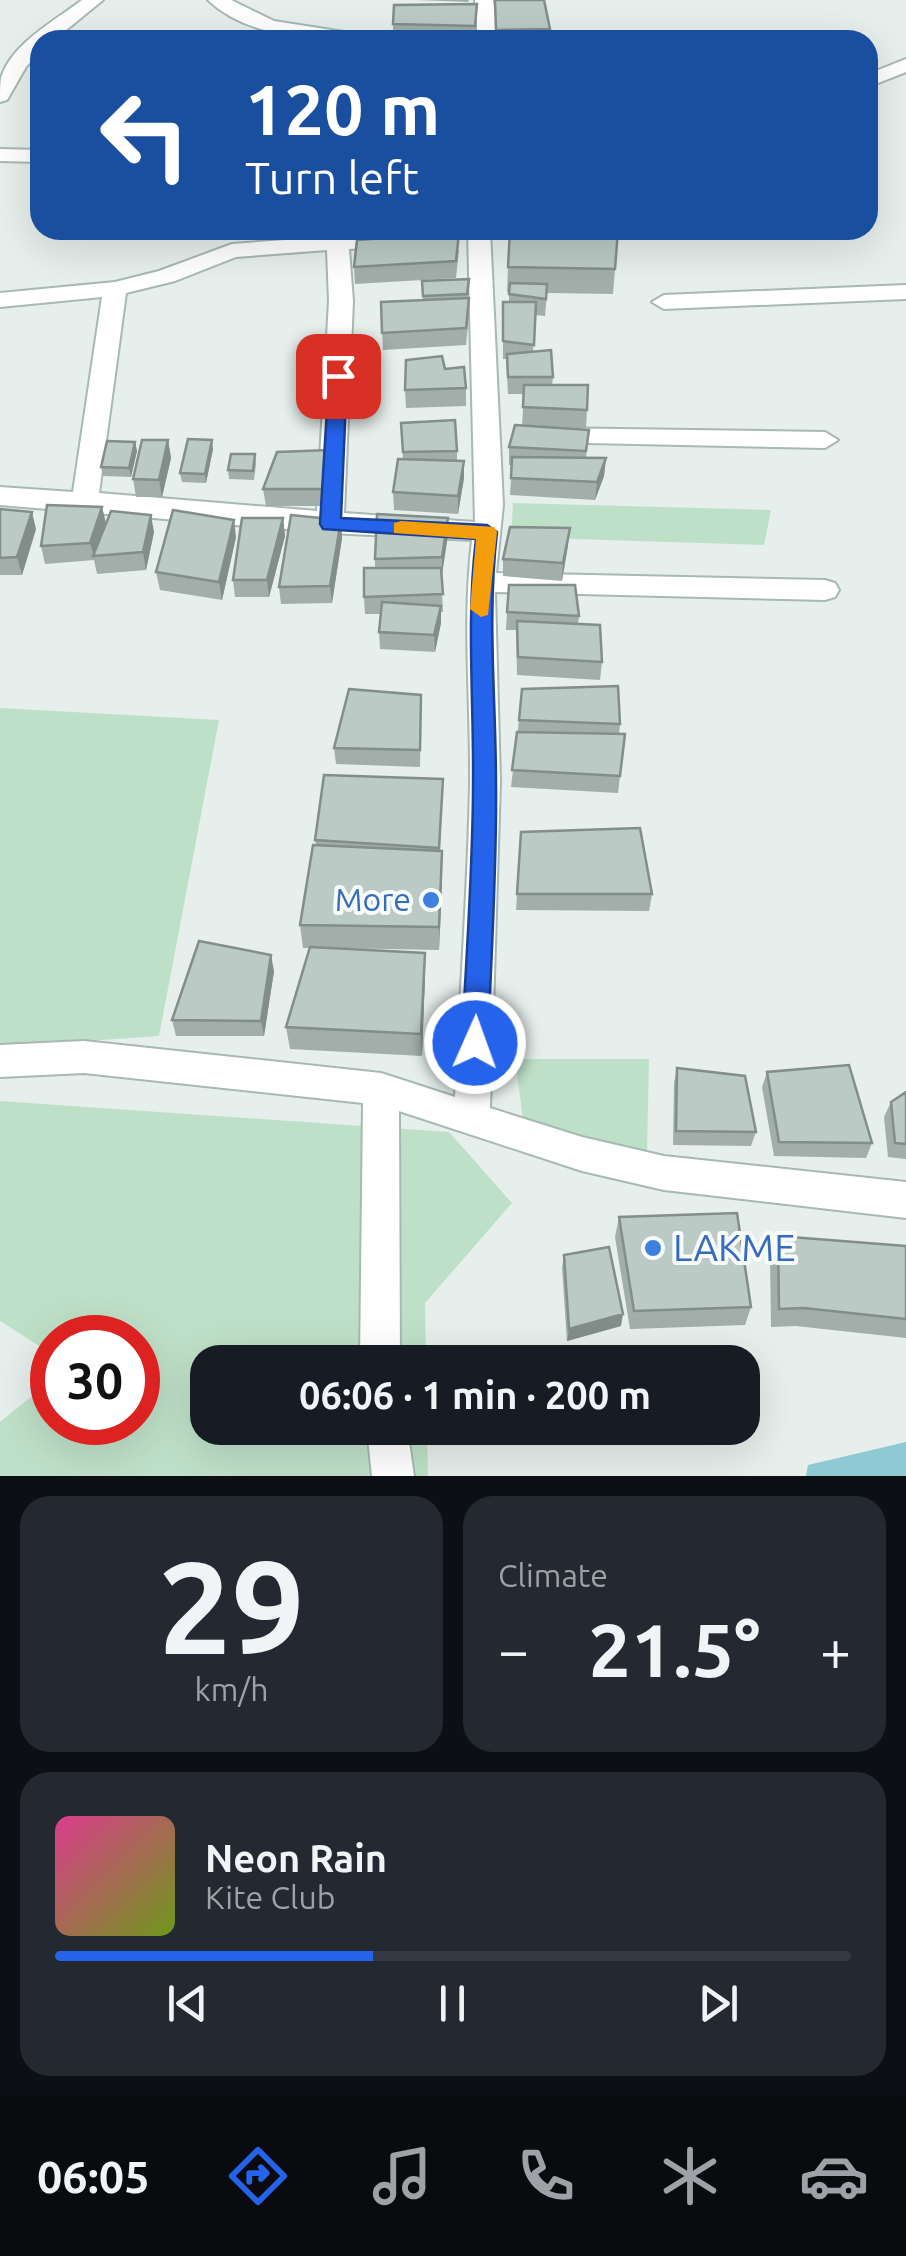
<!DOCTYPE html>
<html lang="en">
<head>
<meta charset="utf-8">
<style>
	:root { --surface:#171b24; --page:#242831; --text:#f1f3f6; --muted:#9ea1a6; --line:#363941; --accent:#2563eb }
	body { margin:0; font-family:Ubuntu,sans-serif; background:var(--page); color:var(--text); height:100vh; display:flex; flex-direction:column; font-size:38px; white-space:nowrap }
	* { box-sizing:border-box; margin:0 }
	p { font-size:32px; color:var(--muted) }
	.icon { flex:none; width:55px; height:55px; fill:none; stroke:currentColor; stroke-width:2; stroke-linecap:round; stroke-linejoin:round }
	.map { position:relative; height:1476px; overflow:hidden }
	.drawer { display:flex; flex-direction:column; gap:20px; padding:20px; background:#0d0f14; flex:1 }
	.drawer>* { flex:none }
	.guide { position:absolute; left:30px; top:30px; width:848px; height:210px; border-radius:30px; box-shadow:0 10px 40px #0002; background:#1a4fa0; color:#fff; overflow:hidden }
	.speed { position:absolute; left:30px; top:1315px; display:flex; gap:20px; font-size:50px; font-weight:700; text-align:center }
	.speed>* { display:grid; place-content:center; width:130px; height:130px; border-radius:50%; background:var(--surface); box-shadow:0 10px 40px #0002; line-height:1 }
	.speed .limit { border:15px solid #d22; background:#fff; color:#111 }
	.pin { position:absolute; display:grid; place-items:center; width:85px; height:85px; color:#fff; margin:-42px; border-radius:20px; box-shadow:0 5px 15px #0006 }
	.me { position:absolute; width:110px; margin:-55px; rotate:2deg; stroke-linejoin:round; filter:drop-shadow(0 0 8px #0008) }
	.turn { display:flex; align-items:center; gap:35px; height:210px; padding:0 50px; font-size:45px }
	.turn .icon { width:130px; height:130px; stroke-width:2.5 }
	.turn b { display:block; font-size:70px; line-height:85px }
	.big { font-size:75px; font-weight:700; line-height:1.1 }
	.drawer .tile { flex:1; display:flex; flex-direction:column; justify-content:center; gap:15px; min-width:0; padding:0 35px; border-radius:30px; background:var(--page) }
	.drawer .dial { align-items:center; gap:0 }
	.dial b { font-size:130px; line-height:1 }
	.song { display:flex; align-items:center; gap:30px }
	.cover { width:120px; height:120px; border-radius:15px; background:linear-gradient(135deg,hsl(330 70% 55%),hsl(80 70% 35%)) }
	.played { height:10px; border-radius:5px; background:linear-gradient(90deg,var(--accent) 40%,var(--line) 40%) }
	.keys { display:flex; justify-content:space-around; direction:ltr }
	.heat { display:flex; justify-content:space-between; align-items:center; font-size:55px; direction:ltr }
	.drawer .tiles { flex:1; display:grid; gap:20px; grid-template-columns:1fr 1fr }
	.tile:last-child { grid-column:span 2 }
	.trip { position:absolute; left:190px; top:1345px; width:570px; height:100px; border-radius:30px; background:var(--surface); box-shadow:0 10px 40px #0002; font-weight:700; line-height:100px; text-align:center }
	.menu { display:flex; height:160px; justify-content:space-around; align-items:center; background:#090b0e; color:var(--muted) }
	.menu .icon { width:70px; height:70px }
	.menu .selected { color:var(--accent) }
	.menu b { font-size:45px; color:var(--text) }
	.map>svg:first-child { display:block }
	.green { fill:#bfe0c8 }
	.water { fill:#8ec9d4 }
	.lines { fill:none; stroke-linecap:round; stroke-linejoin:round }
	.street-casing { stroke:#a8b8b2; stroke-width:4 }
	.street { fill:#fff; fill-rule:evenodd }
	.wall { fill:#a1aea9 }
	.shaded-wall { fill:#838d89 }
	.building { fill:#bbcac4; stroke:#838d89; stroke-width:2.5 }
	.route { fill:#2563eb; stroke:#184099; stroke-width:2.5 }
	.slow { fill:#f59e0b }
	.shop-dot { fill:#3f7fe0; stroke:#f7fbf9; stroke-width:4 }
	.labels { text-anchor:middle; stroke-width:8; stroke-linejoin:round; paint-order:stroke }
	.shop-label { font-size:32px; fill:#366cbe; stroke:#f7fbf9; text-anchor:end }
	.near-shop-label { font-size:38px; fill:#366cbe; stroke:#f7fbf9; text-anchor:start }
</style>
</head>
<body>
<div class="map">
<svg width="906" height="1476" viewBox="0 0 906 1476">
	<rect width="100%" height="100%" fill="#e6efeb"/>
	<path class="green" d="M513 503 771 510 764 545 511 537Z
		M0 708 219 720 159 1036 0 1047Z
		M515 1059H649L647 1153 526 1142Z
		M0 1101 449 1132 512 1203 425 1303 426 1362H208V1428H427L428 1476H0V1422L52 1380V1422H138V1338H52V1354L0 1321Z"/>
	<path class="water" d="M906 1442V1476H806L808 1465Z"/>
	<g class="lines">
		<defs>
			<path id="street" d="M82 0H103L54 40H40V52L26 67 7 100 0 102C0 95 0 84 1 78 11 44 56 20 82 0Z
				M208 0H231L274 21 357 34 367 40C314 40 248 38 208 0Z
				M475 0H493L498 40H478Z
				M906 59V72L868 87V74Z
				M0 149 40 150V162L0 161Z
				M326 230H348V235L416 230 427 237 416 244 349 249 353 301 344 513 475 522 468 230H490L503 505 496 573 825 580 835 583 839 590 835 597 825 600 495 592 500 782 490 1108 582 1137 664 1156 906 1182V1218L664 1190 582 1171 399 1111 400 1362H360L363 1103 84 1073 0 1077V1045L84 1041 381 1073 455 1097C460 993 468 888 470 784 471 702 462 622 472 540L330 533 0 505V487L73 492 102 297 0 307V293L115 282 159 271 232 244 326 237ZM327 250 329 301 317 511 99 493 126 293 175 281 236 257Z
				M906 285V299L664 309 652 302 664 295Z
				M548 428 825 432 838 440 825 448 539 442 535 436Z
				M367 1428H407L414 1476H372Z"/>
		</defs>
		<use href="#street" class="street-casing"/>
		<use href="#street" class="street"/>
	</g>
	<path class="wall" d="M417 0H469L468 2Z
		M495 0 550 29V40H496Z
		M477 21 475 40H393V24Z
		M618 230 613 294 547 293 545 316 535 315 533 351 553 377 552 385 587 410 586 428 522 425 524 394H508L506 359H503V302H509V292H507L508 267Z
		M459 250 456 278 355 284 354 267Z
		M469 279V316L466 345 383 350 381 302 423 300 422 281Z
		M445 369 466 388V406L406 408 405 390Z
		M401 423 457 451V461L464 478 458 514 394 510 393 492 403 459Z
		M589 430 586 458H606L604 476 595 500 510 495 512 465H509V447Z
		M168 440 171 458 162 497H136L133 479Z
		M135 442 137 451 131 477 103 476 101 467Z
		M213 449 206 483 182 482 180 473Z
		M255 454 256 464 254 480 229 479 228 470Z
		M330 467 326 506H266L263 489Z
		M102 507 106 524 154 532 146 570 97 574 94 560 45 564 41 546Z
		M0 509 36 529 22 575H0Z
		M283 518 285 536 269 597H235L233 580Z
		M341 520 342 538 332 603 281 604 279 587Z
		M448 535 441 575 443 612H441V623L435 652 380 649 379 632 381 614H365L364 597 375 568V559Z
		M236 537 222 600 160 590 156 572Z
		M568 545 562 581 503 576V559Z
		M507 612 579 616 578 624 602 662 600 680 517 675 516 630H506Z
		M421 712 420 767 336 764 334 748Z
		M519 720 620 724 619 734H625L618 793 511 787Z
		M443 779 440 851H442V874L439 950 332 948 425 976 422 1056 290 1049 286 1027 309 948H303L300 925 316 845 315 840Z
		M521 832 652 894 649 911 516 910Z
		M274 971 264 1036H176L172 1020Z
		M677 1068 756 1132 751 1146 673 1145 674 1083Z
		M767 1072 872 1143 866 1158 774 1156 762 1087Z
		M906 1092V1159L888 1157 884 1117 891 1102Z
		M619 1217 751 1307 745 1325 630 1329 615 1237Z
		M778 1236 906 1246V1338L796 1326 771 1327 770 1255Z
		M564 1255 621 1326 567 1341 562 1268Z"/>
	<path class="shaded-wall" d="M168 440 171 458 162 497 159 480Z
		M212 440 213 449 206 483 205 474Z
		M135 442 137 451 131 477 129 468Z
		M329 450 330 467 326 506 325 489Z
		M606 458 604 476 595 500 597 482Z
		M464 461V478L458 514V496Z
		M102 507 106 524 94 556 90 543Z
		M32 512 36 529 22 575 17 557Z
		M151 515 154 532 146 570 143 552Z
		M283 518 285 536 269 597 267 580Z
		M448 518V535L442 575V557Z
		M234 520 236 537 222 600 219 582Z
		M341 520 342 538 332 603 330 586Z
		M570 528 568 545 562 581 563 563Z
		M441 606V623L435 652 434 635Z
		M442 851V874L439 950V927Z
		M425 953V976L422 1056 421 1034Z
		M271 955 274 971 264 1036 261 1021Z
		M623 1314 621 1326 567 1341 569 1329Z"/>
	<path class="building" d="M495 0H544L550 29 496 30Z
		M477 4 475 26 393 24 394 5Z
		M510 230H618L615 269 508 267Z
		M459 233 456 261 354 267 357 240Z
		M469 279 467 294 423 296 422 281Z
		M510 283 547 284 546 299 509 294Z
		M469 298 466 328 382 333 381 302Z
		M503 302H536L534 345 503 341Z
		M551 350 553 377H508L507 354Z
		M442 356 445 369 464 367 466 388 405 390 406 360Z
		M524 385H588L587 410 523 407Z
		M455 420 457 451 403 452 401 423Z
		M515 425 589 430 586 451 509 447Z
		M188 439 212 440 205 474 180 473Z
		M142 440H168L159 480 133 479Z
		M107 441 135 442 129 468 101 467Z
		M329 450 325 489H263L277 452Z
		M231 454H255L253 471 228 470Z
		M512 457 606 458 597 482 511 478Z
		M398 459 464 461 458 496 393 492Z
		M47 505 102 507 90 543 41 546Z
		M0 509 32 512 17 557 0 558Z
		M173 510 234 520 219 582 156 572Z
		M111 511 151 515 143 552 93 556Z
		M377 514 448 518 442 557 375 559Z
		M291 515 341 520 330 586 279 587Z
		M242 518H283L267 580H233Z
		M510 527 570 528 563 563 503 559Z
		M364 568H441L443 594 364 597Z
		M509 585H575L579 616 507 612Z
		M382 602 441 606 434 635 379 632Z
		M517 621 600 625 602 662 518 657Z
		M618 686 620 724 519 720 522 689Z
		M349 689 421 695 420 750 334 748Z
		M517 732 625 734 620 776 512 770Z
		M324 775 443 779 439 848 315 840Z
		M640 828 652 894H517L521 832Z
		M313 845 442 851 439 927 300 925Z
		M199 941 271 955 261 1021 172 1020Z
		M310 947 425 953 421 1034 286 1027Z
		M849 1065 872 1143 779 1142 767 1072Z
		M677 1068 745 1076 756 1132 676 1131Z
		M906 1092V1144L895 1143 891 1102Z
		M737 1213 751 1307 634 1311 619 1217Z
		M778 1236 906 1246V1319L804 1308 779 1309Z
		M609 1247 623 1314 569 1329 564 1255Z"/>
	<path class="route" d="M338 370 347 376 341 518 487 525 497 532C487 620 496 697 496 784 497 870 491 957 488 1043L484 1052 475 1055 466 1052 462 1043C466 957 473 870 473 783 474 701 466 621 476 539L323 529 320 524 329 376Z"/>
	<path class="slow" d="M401 521 494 527 497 532 488 615 481 617 470 609 476 539 394 533V523Z"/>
	<g class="shop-dot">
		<circle cx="431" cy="900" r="10"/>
		<circle cx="653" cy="1248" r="10"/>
	</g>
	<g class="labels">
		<g class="shop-label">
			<text x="411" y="911">More</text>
		</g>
		<g class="near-shop-label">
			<text x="673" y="1261">LAKME</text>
		</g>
	</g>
</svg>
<div class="speed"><div class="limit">30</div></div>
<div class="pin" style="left:338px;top:376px;background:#d93025"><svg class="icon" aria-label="arrive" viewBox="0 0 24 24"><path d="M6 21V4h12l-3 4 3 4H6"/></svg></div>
<svg class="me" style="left:475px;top:1043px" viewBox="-20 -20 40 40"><circle r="17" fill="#2563eb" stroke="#fff" stroke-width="3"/><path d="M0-11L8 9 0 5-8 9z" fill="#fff"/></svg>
<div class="trip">06:06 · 1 min · 200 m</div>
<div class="guide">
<div class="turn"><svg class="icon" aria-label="left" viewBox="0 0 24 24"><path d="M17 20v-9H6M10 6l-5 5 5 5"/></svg><div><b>120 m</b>Turn left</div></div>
</div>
</div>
<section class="drawer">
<div class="tiles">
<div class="tile dial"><b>29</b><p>km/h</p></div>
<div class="tile"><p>Climate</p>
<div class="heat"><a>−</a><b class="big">21.5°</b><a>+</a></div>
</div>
<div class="tile">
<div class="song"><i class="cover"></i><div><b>Neon Rain</b><p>Kite Club</p></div></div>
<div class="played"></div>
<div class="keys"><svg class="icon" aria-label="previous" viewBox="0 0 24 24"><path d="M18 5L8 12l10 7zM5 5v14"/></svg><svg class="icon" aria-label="pause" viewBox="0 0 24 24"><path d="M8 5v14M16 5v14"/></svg><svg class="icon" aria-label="next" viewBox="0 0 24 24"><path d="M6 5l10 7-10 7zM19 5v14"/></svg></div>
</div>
</div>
</section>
<nav class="menu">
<b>06:05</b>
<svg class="icon selected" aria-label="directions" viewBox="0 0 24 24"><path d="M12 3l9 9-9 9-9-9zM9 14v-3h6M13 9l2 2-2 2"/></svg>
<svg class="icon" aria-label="music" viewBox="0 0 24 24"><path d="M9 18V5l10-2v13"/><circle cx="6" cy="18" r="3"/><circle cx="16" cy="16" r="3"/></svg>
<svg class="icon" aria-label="phone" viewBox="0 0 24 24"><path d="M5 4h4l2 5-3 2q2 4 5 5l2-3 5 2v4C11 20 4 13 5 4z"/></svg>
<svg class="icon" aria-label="climate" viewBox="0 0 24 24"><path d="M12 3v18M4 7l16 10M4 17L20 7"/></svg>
<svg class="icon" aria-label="car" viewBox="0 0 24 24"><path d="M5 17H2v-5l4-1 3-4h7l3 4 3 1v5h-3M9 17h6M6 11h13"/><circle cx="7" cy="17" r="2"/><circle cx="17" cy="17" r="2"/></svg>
</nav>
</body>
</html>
